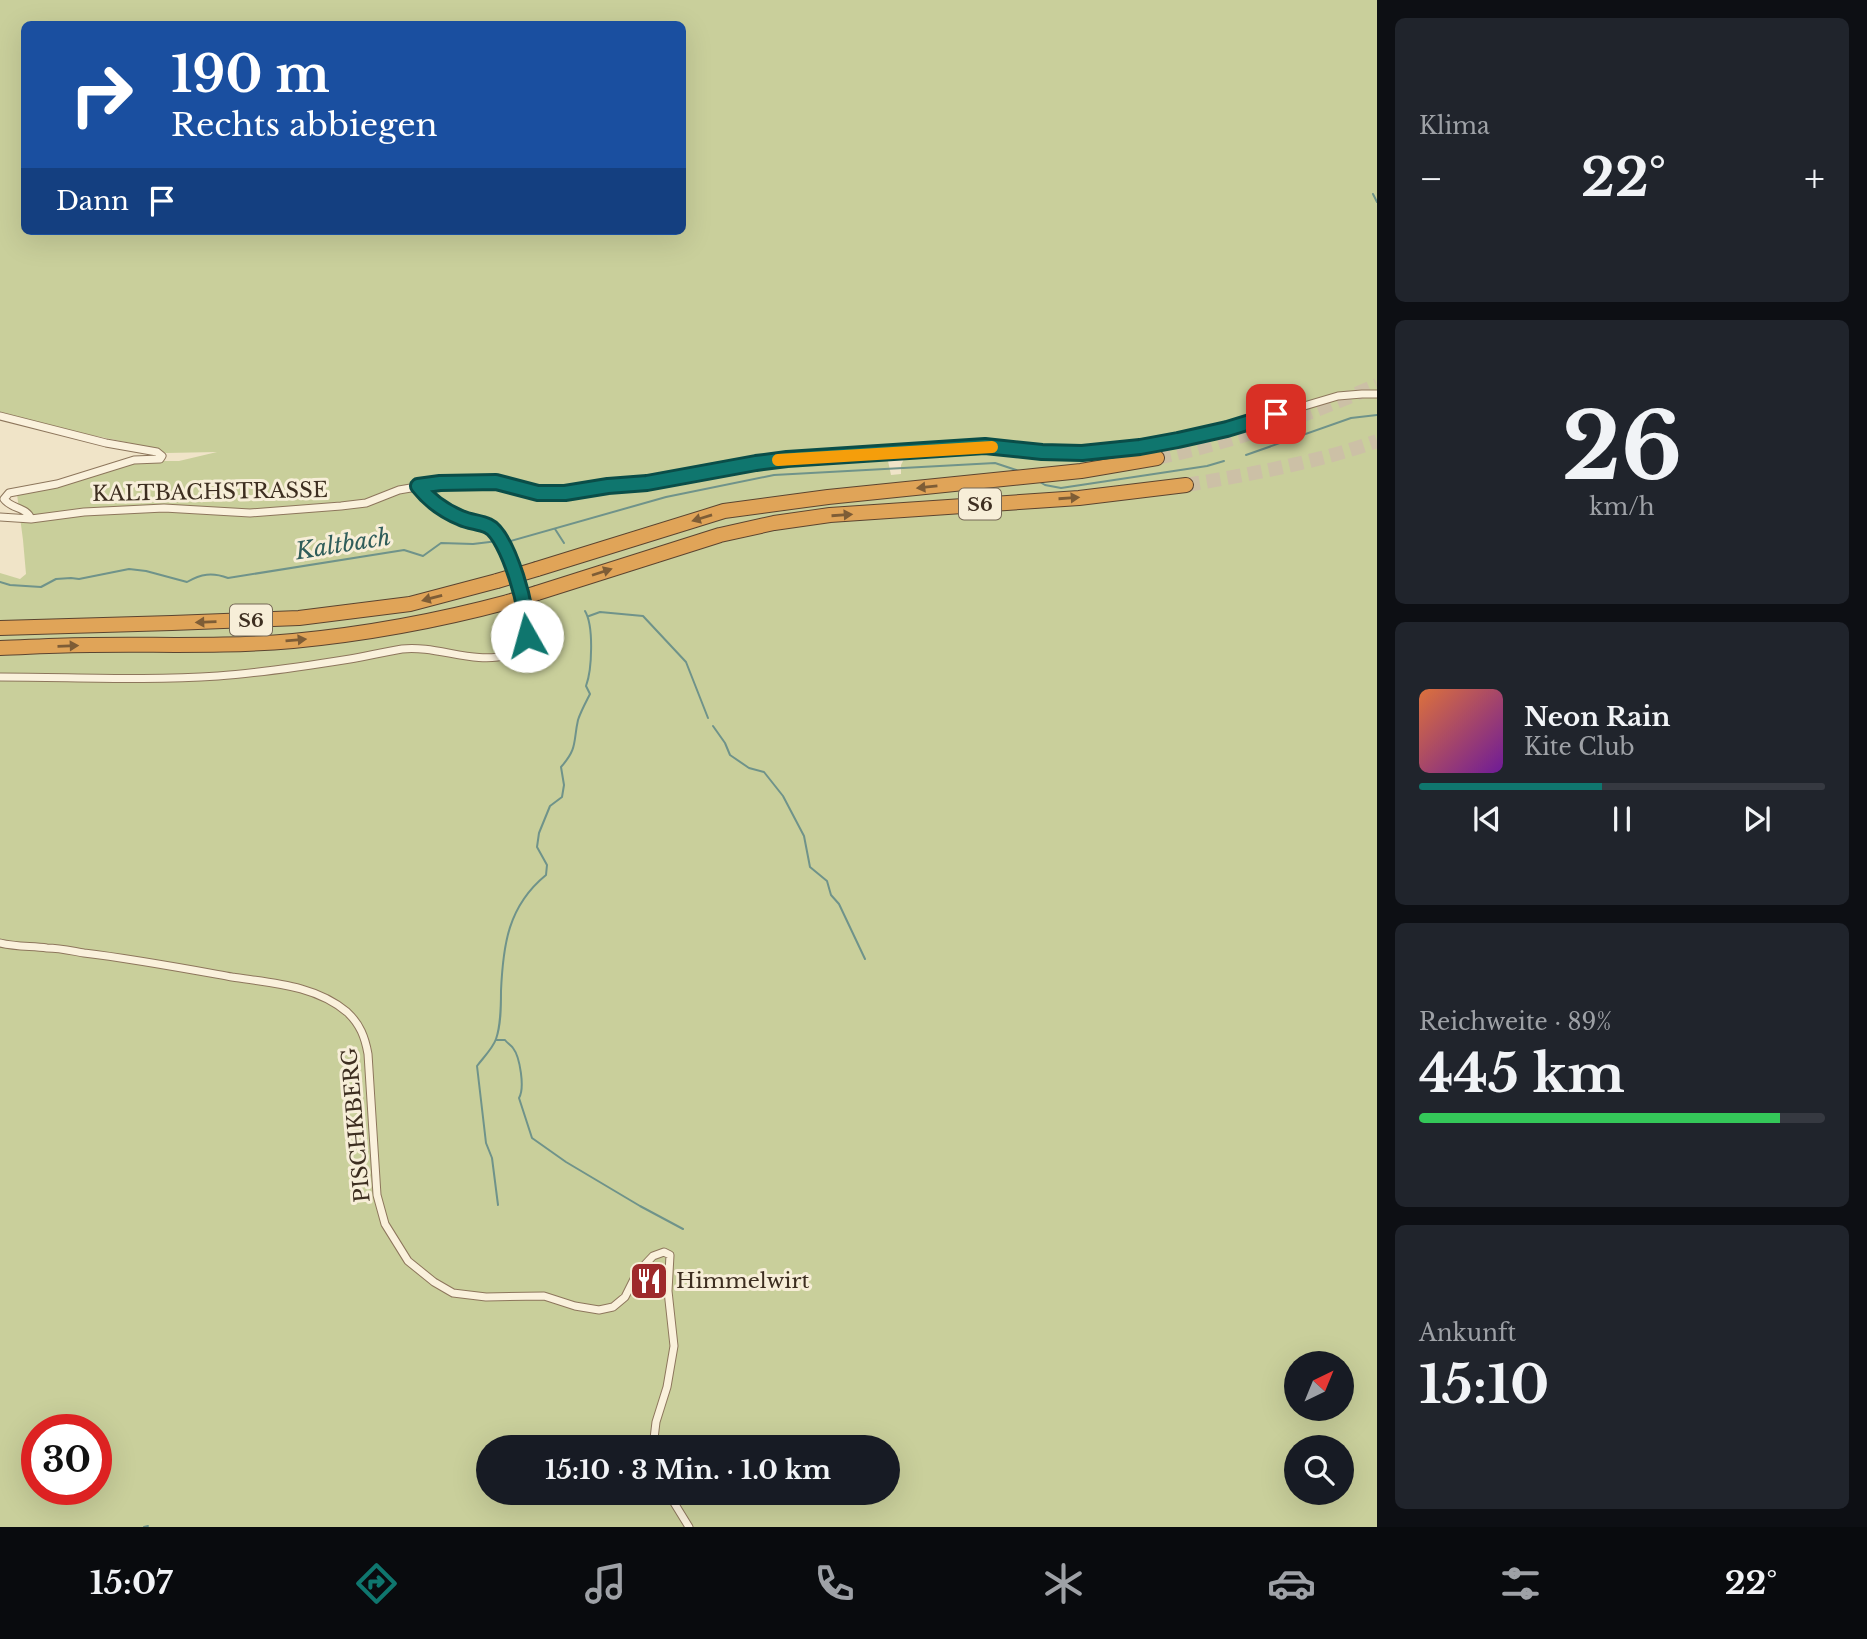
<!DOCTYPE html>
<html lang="de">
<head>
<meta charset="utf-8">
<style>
	:root { --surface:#171b24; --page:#20242c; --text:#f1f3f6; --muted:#9ea1a6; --line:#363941; --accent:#0f766e }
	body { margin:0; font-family:"Libre Baskerville",serif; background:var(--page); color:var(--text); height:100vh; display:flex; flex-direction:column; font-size:26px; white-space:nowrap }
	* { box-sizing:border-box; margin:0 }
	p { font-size:23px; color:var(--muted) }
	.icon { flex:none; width:38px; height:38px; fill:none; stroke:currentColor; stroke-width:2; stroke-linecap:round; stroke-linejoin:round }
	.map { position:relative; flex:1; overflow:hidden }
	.panel { display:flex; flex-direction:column; gap:18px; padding:18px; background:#0d0f14; width:490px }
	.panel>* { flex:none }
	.hud { position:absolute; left:21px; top:21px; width:665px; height:214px; border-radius:10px; box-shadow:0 7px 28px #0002; background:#1a4fa0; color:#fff; overflow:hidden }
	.needle { width:46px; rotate:43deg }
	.controls { position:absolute; left:1284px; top:1351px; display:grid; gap:14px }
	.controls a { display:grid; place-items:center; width:70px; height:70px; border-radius:50%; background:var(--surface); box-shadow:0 7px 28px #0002; font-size:35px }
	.speed { position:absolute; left:21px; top:1414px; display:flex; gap:14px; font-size:35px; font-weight:700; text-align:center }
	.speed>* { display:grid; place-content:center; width:91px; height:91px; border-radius:50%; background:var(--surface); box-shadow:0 7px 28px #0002; line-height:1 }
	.speed .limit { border:10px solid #d22; background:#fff; color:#111 }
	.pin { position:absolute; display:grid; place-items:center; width:60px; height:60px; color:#fff; margin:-30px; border-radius:14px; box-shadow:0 4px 10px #0006 }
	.me { position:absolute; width:77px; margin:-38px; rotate:353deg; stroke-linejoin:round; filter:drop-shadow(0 0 5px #0008) }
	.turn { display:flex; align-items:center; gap:24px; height:147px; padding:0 35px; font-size:32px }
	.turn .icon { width:91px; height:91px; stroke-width:2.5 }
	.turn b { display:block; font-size:49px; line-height:60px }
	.then { display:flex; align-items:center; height:66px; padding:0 35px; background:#0003; gap:14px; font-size:26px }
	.big { font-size:52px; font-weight:700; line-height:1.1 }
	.panel .card { flex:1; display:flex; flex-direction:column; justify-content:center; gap:10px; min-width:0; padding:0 24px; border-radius:10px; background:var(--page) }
	.panel .dial { align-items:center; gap:0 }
	.dial b { font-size:91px; line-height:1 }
	.song { display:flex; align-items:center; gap:21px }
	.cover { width:84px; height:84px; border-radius:10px; background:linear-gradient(135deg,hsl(20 70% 55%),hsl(280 70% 35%)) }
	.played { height:7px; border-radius:4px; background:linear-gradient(90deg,var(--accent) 45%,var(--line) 45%) }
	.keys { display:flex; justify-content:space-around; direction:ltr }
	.heat { display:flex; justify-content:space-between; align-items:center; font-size:38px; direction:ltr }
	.charge { height:10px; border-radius:5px; background:linear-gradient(90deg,#34c759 89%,var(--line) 0) }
	.trip { position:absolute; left:476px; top:1435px; width:424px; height:70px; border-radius:35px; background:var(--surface); box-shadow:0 7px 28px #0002; font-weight:700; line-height:70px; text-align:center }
	.tab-bar { display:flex; height:112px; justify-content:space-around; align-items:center; background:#090b0e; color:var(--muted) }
	.tab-bar .icon { width:49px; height:49px }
	.tab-bar .current { color:var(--accent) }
	.tab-bar b { font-size:32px; color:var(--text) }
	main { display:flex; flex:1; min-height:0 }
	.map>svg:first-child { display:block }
	.green { fill:#c9cf9b; fill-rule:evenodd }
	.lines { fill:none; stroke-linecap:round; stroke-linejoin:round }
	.stream { stroke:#6f938a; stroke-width:2 }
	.motorway-tunnel { stroke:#ccc0a6; stroke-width:14; stroke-dasharray:14 7; stroke-linecap:butt }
	.minor-casing { stroke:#8d765c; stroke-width:9 }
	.motorway-casing { stroke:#5b4430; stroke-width:16 }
	.minor { stroke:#faf1dc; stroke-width:7 }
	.motorway { stroke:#e0a458; stroke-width:14 }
	.motorway-bridge-casing { stroke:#5b4430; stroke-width:16; stroke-linecap:butt }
	.motorway-bridge { stroke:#e0a458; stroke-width:14 }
	.oneway { fill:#7e5d36 }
	.route-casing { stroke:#0a4d48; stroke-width:18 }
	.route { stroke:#0f766e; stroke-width:12 }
	.slow { stroke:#f59e0b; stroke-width:12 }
	.labels { text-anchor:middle; stroke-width:6; stroke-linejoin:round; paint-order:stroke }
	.shield { fill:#f7eed8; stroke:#756857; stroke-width:2 }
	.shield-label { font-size:19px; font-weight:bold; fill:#3d2e20 }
	.street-label { font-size:21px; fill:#3d2e20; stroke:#f7eed8 }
	.poi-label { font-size:21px; fill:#3d2e20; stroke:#f7eed8; text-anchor:start }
	.water-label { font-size:23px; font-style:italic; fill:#2f5d5a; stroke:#f7eed8 }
</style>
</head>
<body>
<main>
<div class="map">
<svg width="1377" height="1527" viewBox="0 0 1377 1527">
	<rect width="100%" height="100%" fill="#f0e4c8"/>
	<path class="green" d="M0 0H1377V393L1335 395 1296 404 1242 421 1159 439 1101 448 1062 450 997 443 821 453 764 458 715 468 555 496 769 464 816 460 882 458 888 461 891 475 901 474V465L905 457 916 453 995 449 1055 456H1088L1116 454 1163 446 1209 435 1220 437 1233 435 1238 429 1335 399 1352 396 1377 398V1527H0V573L20 579 26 574 23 540 17 494 141 461H179L217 452 166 453 130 443 52 427 0 414ZM24 24H682V231H24ZM334 664 288 672 230 678 226 673ZM1297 1363H1342V1409H1297ZM37 1430H96V1489H37ZM488 1447H887V1493H488ZM1297 1447H1342V1493H1297Z"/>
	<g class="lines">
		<path class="stream" d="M1373 194 1377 202
			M1246 455 1351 418 1377 415
			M1040 482 1045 485 1061 488 1207 466 1224 461
			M555 529 564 543
			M507 542 666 497 774 475 995 463 1019 471
			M0 582 10 585 41 587 56 579 71 578 79 579 129 569 146 571 187 582C201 574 212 572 228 578L404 550 423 556 441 543 473 544 498 541
			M589 616 600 612 643 616 686 662 708 718
			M713 726 725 743 730 755 749 768 764 772 783 796 804 836 810 867 827 881 831 895 839 904 865 959
			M496 1040H505C507 1043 511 1045 513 1048 520 1057 525 1088 519 1098L532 1138 566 1162 640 1206 683 1229
			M498 1205 492 1158 486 1143 477 1066C483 1058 493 1048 496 1039 501 1025 501 1006 501 991 503 945 508 906 546 875L547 865 537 847 539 833 550 806 562 797 564 785 561 767C578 748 573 742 578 720 581 711 586 702 590 694L586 686C592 670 594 626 585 611
			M144 1527 148 1526"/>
		<path class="motorway-tunnel" d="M1157 458C1233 442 1306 416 1377 385
			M1186 485C1247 475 1319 462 1377 441"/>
		<defs>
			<path id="minor" d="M0 416 106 443 157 452 162 456 160 459 134 460 57 484 9 493 4 499C11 509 27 507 31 519
				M0 517 31 519 84 512 164 508 250 513 341 506 366 503 399 490 440 483 496 482 538 493H565L609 486 647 483 756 463 787 459 985 446 1068 453 1113 450 1140 447 1227 429 1338 396 1362 394H1377
				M0 677C73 677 145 681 218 676 262 673 306 666 350 659 367 656 384 652 402 649 436 645 475 665 507 655 526 649 528 634 527 617 520 594 510 542 491 528 485 523 474 522 466 520 447 514 429 501 418 486
				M0 943C16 947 31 946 47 948 60 948 72 951 84 953 134 959 182 968 232 977 271 983 315 985 347 1012 360 1024 365 1037 368 1054L377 1195 385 1224 408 1261 434 1282 453 1293 486 1297 544 1296 575 1306 599 1310 613 1307 625 1297 637 1273 653 1256 664 1252 670 1255 668 1291 674 1346 667 1387 656 1422 653 1447
				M668 1493 689 1527"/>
			<path id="motorway" d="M537 569 724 511 828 497 1081 471 1157 458
				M537 593 720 535 774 523 830 515 1079 498 1186 485
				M0 628 172 623 299 618 410 604 497 581
				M0 648C30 647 60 645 91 645 158 644 226 647 293 641 366 634 437 621 508 602"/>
		</defs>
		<use href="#minor" class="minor-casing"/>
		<use href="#motorway" class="motorway-casing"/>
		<use href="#minor" class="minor"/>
		<use href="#motorway" class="motorway"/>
		<defs>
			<path id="motorway-bridge" d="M497 581 537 569
				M508 602 537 593"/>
		</defs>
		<use href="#motorway-bridge" class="motorway-bridge-casing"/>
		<use href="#motorway-bridge" class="motorway-bridge"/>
	</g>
	<defs><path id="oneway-solid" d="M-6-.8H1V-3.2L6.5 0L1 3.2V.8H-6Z" transform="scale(1.75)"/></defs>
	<g class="oneway">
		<use href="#oneway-solid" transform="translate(927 487) rotate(174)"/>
		<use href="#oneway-solid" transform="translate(1069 498) rotate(-4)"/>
		<use href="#oneway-solid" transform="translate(842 515) rotate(-4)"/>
		<use href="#oneway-solid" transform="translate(702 518) rotate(163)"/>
		<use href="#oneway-solid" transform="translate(602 572) rotate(-18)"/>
		<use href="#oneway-solid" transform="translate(432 598) rotate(165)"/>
		<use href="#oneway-solid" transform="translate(206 622) rotate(178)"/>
		<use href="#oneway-solid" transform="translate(296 640) rotate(-5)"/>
		<use href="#oneway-solid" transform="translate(68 646) rotate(-2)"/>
	</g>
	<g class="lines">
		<defs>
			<path id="route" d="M527 636C530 614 508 535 488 526 480 522 470 522 461 518 444 511 429 500 418 486L440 483 496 482 538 493H565L608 486 647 483 756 463 787 459 985 446 1042 452 1082 453 1140 447 1178 440 1227 429 1276 414"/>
		</defs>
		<use href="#route" class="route-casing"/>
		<use href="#route" class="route"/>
		<path class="slow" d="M778 460 992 447"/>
	</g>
	<defs>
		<symbol id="restaurant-square" viewBox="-11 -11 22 22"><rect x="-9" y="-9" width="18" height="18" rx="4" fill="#9e2a2b" stroke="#f7eed8"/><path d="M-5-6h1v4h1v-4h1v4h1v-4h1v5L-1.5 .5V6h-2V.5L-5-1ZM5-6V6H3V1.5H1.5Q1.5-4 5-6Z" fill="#fff"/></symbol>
	</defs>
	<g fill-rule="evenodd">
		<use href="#restaurant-square" x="627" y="1259" width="44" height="44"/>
	</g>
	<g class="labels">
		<g class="shield">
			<rect x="959" y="488.5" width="42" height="31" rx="5"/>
			<rect x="230" y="604.5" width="42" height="31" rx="5"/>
		</g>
		<g class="shield-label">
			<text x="980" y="511">S6</text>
			<text x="251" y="627">S6</text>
		</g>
		<g class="street-label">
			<text transform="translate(210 492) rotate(-1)" y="7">KALTBACHSTRASSE</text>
			<text transform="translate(356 1125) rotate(-95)" y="7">PISCHKBERG</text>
		</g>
		<g class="poi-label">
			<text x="676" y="1288">Himmelwirt</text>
		</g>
		<g class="water-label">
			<text transform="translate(343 544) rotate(-9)" y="8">Kaltbach</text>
		</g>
	</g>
</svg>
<div class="controls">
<a><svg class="needle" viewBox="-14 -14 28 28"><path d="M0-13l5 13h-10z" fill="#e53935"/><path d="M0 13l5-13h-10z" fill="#9ea1a6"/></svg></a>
<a><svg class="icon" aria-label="search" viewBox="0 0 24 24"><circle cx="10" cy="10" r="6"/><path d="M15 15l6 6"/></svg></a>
</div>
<div class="speed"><div class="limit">30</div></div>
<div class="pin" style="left:1276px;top:414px;background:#d93025"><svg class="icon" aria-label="arrive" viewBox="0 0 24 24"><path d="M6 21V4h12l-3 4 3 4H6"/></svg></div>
<svg class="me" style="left:527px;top:636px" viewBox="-20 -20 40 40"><circle r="19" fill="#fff"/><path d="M0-13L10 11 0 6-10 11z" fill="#0f766e"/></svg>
<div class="trip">15:10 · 3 Min. · 1.0 km</div>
<div class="hud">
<div class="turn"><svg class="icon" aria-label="right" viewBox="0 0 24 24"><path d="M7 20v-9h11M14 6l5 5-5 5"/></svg><div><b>190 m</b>Rechts abbiegen</div></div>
<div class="then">Dann<svg class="icon" aria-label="arrive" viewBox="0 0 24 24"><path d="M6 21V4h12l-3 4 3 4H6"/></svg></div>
</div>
</div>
<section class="panel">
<div class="card"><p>Klima</p>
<div class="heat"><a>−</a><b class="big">22°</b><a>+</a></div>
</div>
<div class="card dial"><b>26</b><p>km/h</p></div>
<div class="card">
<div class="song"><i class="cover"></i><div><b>Neon Rain</b><p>Kite Club</p></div></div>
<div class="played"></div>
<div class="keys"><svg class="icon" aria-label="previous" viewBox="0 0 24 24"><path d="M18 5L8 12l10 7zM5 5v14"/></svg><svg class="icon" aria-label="pause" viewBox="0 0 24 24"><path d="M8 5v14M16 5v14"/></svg><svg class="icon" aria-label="next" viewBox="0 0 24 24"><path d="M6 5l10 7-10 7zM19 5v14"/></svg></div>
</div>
<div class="card"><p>Reichweite · 89%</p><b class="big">445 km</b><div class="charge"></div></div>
<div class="card"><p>Ankunft</p><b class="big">15:10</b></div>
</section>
</main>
<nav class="tab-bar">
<b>15:07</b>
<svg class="icon current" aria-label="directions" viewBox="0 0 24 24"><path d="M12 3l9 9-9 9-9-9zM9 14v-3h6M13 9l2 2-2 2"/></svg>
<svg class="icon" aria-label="music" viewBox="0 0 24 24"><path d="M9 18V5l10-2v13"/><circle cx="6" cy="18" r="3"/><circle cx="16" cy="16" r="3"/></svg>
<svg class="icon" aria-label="phone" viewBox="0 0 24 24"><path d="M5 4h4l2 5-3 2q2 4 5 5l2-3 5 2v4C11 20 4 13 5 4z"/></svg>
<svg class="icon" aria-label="climate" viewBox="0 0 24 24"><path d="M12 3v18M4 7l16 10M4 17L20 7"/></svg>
<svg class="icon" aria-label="car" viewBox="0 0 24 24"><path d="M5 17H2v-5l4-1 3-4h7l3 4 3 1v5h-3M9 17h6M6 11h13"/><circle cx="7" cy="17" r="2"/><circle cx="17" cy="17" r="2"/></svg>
<svg class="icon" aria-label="filters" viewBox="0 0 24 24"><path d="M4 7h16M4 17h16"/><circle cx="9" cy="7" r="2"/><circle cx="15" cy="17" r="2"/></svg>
<b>22°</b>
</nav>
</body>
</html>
